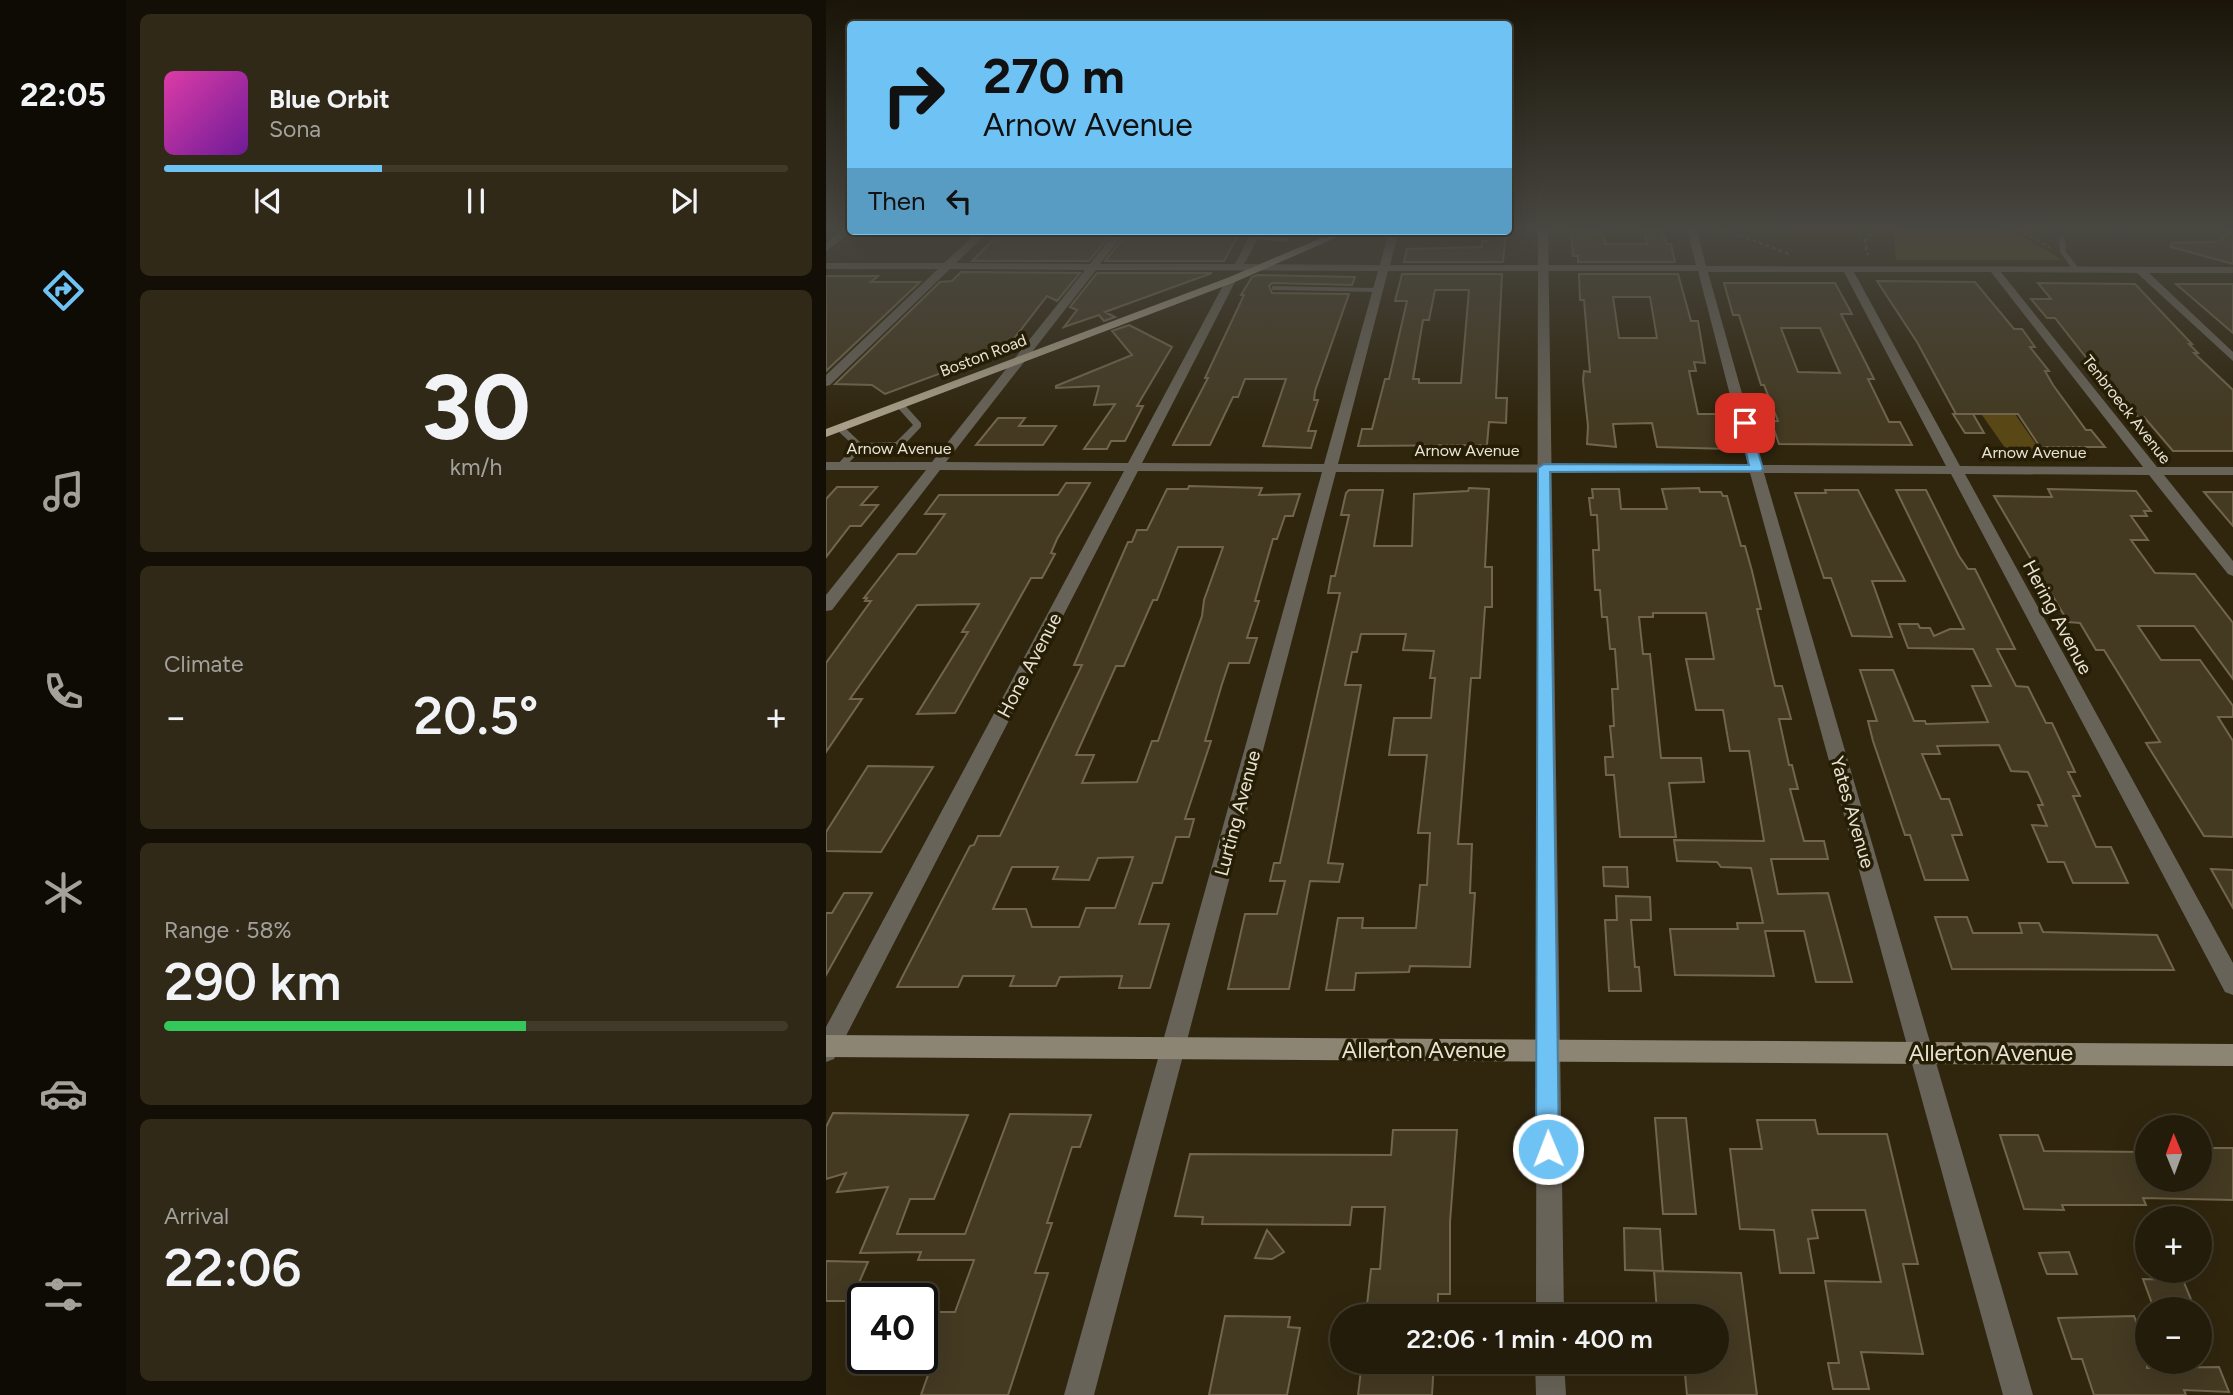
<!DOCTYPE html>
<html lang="en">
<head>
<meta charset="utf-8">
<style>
	:root { --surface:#241c0a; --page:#302918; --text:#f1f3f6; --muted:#a3a19c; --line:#413a2b; --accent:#6fc2f4 }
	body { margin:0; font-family:Figtree,sans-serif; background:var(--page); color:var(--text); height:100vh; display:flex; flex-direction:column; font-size:26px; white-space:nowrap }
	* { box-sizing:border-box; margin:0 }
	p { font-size:23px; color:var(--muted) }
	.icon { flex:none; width:38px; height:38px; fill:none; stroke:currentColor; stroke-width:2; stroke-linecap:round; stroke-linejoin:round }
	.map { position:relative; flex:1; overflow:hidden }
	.details { display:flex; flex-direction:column; gap:14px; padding:14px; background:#140f06; width:700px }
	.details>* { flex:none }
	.guide { position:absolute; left:21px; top:21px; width:665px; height:214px; border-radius:7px; box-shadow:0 7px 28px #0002,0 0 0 2px var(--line); background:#6fc2f4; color:#111; overflow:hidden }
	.needle { width:46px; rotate:359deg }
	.controls { position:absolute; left:1309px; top:1115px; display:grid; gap:14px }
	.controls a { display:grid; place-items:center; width:77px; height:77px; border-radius:50%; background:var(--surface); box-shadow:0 7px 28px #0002,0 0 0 2px var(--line); font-size:35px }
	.speed { position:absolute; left:21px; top:1283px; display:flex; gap:14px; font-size:35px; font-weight:700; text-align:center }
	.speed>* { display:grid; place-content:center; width:91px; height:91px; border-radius:50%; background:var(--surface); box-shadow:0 7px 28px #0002,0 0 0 2px var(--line); line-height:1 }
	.speed .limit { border:4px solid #111; border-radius:10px; background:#fff; color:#111 }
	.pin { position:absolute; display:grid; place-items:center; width:60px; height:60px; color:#fff; margin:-30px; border-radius:14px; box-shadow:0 4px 10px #0006 }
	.me { position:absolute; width:77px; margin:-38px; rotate:359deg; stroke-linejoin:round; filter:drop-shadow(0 0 5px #0008) }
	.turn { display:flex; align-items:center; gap:24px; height:147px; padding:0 21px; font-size:32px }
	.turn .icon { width:91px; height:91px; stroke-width:2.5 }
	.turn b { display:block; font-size:49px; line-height:60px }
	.then { display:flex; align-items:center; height:66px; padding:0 21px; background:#0003; gap:14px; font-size:26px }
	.big { font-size:52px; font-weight:600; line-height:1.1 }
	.details .card { flex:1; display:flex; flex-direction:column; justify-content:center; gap:10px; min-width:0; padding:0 24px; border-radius:10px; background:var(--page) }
	.details .dial { align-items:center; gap:0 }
	.dial b { font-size:91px; line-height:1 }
	.song { display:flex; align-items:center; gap:21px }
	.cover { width:84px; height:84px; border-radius:10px; background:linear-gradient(135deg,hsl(320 70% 55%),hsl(280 70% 35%)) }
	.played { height:7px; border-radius:4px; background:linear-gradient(90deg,var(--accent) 35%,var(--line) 35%) }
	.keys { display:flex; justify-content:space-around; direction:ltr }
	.heat { display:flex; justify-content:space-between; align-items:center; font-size:38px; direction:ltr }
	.charge { height:10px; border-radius:5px; background:linear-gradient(90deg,#34c759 58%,var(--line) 0) }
	.trip { position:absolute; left:504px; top:1304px; width:399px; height:70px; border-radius:35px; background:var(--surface); box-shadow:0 7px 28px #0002,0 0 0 2px var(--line); font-weight:600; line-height:70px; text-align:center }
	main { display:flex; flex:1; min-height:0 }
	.tab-bar { display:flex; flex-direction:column; width:126px; justify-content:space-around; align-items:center; background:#0e0b04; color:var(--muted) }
	.tab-bar .icon { width:49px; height:49px }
	.tab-bar .selected { color:var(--accent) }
	.tab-bar b { font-size:32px; color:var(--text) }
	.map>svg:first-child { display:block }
	.green { fill:#5a4716 }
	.building { fill:#443a22; stroke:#71664d; stroke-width:2; fill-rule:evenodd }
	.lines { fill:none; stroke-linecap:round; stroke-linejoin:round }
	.path { stroke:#726955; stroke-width:2; stroke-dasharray:3.5 3.5; stroke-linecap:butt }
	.service { fill:#686358; fill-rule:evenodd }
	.minor { fill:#686358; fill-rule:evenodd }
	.tertiary { fill:#686358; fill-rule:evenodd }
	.secondary { fill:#8d8573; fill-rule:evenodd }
	.primary { fill:#a99f88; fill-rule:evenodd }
	.route { fill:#6fc2f4; stroke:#487e9f; stroke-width:2 }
	.labels { text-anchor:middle; stroke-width:7; stroke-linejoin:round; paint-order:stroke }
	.far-street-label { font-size:16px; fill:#e9e3d5; stroke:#261d05 }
	.street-label { font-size:19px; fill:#e9e3d5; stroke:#261d05 }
	.near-street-label { font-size:23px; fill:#e9e3d5; stroke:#261d05 }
</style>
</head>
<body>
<main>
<nav class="tab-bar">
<b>22:05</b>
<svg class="icon selected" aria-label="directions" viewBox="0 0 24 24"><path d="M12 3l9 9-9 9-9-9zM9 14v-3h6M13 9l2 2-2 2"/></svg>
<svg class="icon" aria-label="music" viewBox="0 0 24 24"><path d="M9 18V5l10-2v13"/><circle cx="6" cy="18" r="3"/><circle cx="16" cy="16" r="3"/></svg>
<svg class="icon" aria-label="phone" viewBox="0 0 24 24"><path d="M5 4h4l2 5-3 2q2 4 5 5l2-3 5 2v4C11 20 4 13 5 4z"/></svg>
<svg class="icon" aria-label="climate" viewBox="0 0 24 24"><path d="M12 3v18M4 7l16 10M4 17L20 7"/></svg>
<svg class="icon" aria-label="car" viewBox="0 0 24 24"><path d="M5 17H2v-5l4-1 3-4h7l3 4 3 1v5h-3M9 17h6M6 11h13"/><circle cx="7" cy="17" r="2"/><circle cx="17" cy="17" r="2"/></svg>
<svg class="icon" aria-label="filters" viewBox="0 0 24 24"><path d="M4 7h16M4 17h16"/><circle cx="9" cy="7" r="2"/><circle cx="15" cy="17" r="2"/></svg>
</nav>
<section class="details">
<div class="card">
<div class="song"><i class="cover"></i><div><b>Blue Orbit</b><p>Sona</p></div></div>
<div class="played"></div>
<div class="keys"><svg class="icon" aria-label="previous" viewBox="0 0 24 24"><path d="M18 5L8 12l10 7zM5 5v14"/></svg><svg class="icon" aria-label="pause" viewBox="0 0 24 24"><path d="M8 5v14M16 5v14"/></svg><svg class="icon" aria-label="next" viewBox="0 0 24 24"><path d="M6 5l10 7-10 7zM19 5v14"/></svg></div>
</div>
<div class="card dial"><b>30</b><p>km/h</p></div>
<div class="card"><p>Climate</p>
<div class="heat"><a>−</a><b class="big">20.5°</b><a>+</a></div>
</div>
<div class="card"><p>Range · 58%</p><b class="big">290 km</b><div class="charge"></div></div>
<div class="card"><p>Arrival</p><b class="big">22:06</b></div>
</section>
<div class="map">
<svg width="1407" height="1395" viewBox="0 0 1407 1395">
	<rect width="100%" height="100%" fill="#30260e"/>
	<path class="green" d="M1078 227C1142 227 1180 219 1235 260H1070L1067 231Z
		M1189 414 1218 456 1184 455 1156 415Z"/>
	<path class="building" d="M745 227H772L773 235H778L779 244H821L818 227H836L840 244H845L849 262H752V256H747Z
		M250 231H287L263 261H146L174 233Z
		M303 231H414L398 261H279Z
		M663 231H680L677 262H578L581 249 656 247V241H662Z
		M1407 231V264L1345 247 1346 243 1391 242Z
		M135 272 254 273 231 301 221 296 180 349 59 394 46 385 9 384 114 282 126 281Z
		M271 273H386L279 312 289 317 278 321 273 315 238 327 251 310 244 307Z
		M576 274H676L670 398H681L680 423 663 422 661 445 532 446 536 429H546L559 379H563L581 301H569ZM609 290H643L635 383H593V379H587L597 320H603Z
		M753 274H852L865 321H872L879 363 868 362 870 371H863L872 414H892L902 449 831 447 826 423 787 424 790 447 761 444 762 426 757 380 758 371 764 372 758 300H754ZM787 297H824L831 338H793Z
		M431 275 529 277 526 285 446 283 443 286 446 293 523 294 489 391 488 400H492L482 431H490L485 448 437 446 460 379H419L412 397H407L384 445H347L382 378H379L418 295H415L426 277Z
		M0 276H52L45 282H94L0 371Z
		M1051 281 1149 282 1188 329H1196L1209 347H1204L1223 371H1219L1227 385 1260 430H1265L1279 447H1214L1192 414H1130L1091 342Z
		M898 283H1009L1026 314H1015L1048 379H1042L1063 422H1074L1086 445 953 444 945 421H952L938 385H935L913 315H907ZM955 328H994L1014 373 972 372Z
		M1212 283 1309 284 1366 344H1363L1372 353H1368L1407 390V451H1347L1318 417H1312L1284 383 1277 379 1229 318H1221L1205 299H1225Z
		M1350 284H1407V333Z
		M303 325 346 347 311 406H317L299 441H285L281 449H258L289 404 268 405 273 386 230 388V386L306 355 286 331Z
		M1127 414H1147L1158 433H1139Z
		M172 418H199L193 426H230L217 445H150Z
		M240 483H264L231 539 225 553 229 554 216 578H205L129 713 91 714 142 632H136L153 604 91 605 24 699H36L0 752V663L45 601H39L41 598H38L72 554H90L119 514H99L113 495H232Z
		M363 486 436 488 433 495 474 494 467 516H459L451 539H447L429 601H433L421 638H431L423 663H403L396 684 379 741H385L359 819H368L363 837H350L336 883H327L313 924H343L324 988H293L296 976 234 977 230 986H184L188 976H137L132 987H71L144 846 148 845 152 836H174L256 665H248L302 542H306L311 530H321L341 489H362ZM352 547H397L378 600 376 616 332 741H326L311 782 256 783 268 755H250L290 666H298L327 600H331ZM307 857 289 908H260L253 927H206L200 909H167L186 867H232L227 879 263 880 272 858Z
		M11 487H51L35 505H52L35 526H24L0 557V499Z
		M643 488 663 489 659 567H666V607H659L654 678H645L632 844H646L644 893H649L644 967 584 966 583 972 530 973 528 990H500L512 918H537L536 928H590L594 885H601L604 833H592L601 755H563L568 718H605L609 678H604L608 651 577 650 580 634H535L531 652H526L519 685H535L502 863 517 864 513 882 484 881 463 989H402L419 914H451L459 881H444L448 863H454L514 593H502L505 576H509L523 515H515L520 493 523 490H557L548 546H586L588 494 642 491Z
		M873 488 874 492H895L897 496H901L915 546H919L926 571 935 609H931L949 686H956L965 719H953L963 765H966L972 789H964L978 841H998L1002 859H945L952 894 1002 893 1026 982H990L978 931H939L948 976 849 975 844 929H912L911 923H937L925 868 895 867 891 862 851 861 848 840 938 841 923 751H904L897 710H870L860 659H888L880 613H827V617H813L817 654H824L835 758H875L878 782 843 783 850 837H794L788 775H780L779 757H787L784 726H788L786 689H792L789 649H784L781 617H776L774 590H769L767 550H773L771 515H765L763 498H767L766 489H793L795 509H841L836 489Z
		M1222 489 1310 491 1325 511H1318L1321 516H1305L1322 540H1305L1329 573 1369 574 1407 623V679L1368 626H1312L1335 660H1374L1407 706V717H1392L1407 741V837L1378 836 1320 743 1334 742 1299 684 1278 650H1270L1254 623 1242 622 1168 496 1226 497Z
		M999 490H1032L1079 581H1046L1066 637 1026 636 1005 578H998L969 493H1000Z
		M1070 490H1100L1133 556 1142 569H1149L1189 649H1171L1190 686 1202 687 1220 723H1226L1249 772H1242L1254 796H1247L1270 847H1285L1302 883H1247L1238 862H1222L1206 825 1221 826 1212 805H1217L1202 772 1185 771 1173 745 1111 746 1114 754H1096L1115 799H1123L1136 835H1126L1142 880H1099L1084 835H1079L1047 741 1042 721H1051L1034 670H1067L1088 721H1099L1100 724 1162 722 1146 686H1165L1147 649 1082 648 1073 624H1092L1094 628H1104L1108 636 1124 629H1138Z
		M1378 492H1407V526Z
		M42 766 107 767 55 852 0 851V832Z
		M777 867H801L802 887 778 886Z
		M1385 869 1407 870V908Z
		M18 893H46L0 975V913H6Z
		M790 896 824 897 825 920H805L809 967H813L815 991H783L779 920H791Z
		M1109 917H1141L1147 933H1196L1193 923H1213L1217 932 1331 935 1348 970 1126 969Z
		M7 1113 142 1115 108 1199H84L71 1234H139L184 1114 265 1115 254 1147H246L221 1223H226L209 1273H222L182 1395H95L112 1347 96 1346 108 1312H129L148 1260H92L95 1252 34 1253 62 1187 11 1192 20 1173 0 1179V1127Z
		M829 1118H860L870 1214H837Z
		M931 1120H989L992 1134H1061L1092 1264H1077L1097 1354 1035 1352 1043 1389H1007L1002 1363H1013L999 1281 1055 1282 1039 1210H986L992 1238 982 1239 988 1273H954L948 1230 914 1229 904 1149H936Z
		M567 1130H631L624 1222V1294H612V1306L541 1305 545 1269H554L559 1207H526L524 1225 376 1224 377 1217 349 1216 364 1154 565 1155Z
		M1174 1135H1212L1218 1151 1321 1152V1180H1374V1148H1407V1200L1317 1198 1320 1205H1236L1238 1210 1198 1209Z
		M798 1228 834 1229 837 1271 799 1270Z
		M441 1230 458 1252 446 1259 429 1258Z
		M1243 1252 1251 1274H1221L1213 1253Z
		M0 1261 42 1262 25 1301H0Z
		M828 1271 915 1273 931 1395H861L858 1363H891V1316H848V1312H831Z
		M1317 1279 1357 1280 1369 1309H1328Z
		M399 1316 464 1317 462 1327 474 1328 461 1395H383Z
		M1308 1316 1321 1350V1368L1393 1367 1403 1392 1358 1390 1360 1395H1268L1256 1359H1246L1232 1318Z
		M536 1362H608L606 1395H532Z"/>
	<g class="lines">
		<path class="path" d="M1021 227 1039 241 1042 255
			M1136 227 1138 230
			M1178 227 1199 233 1224 248
			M1375 227 1407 232
			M886 229 916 236 963 254
			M1246 230 1257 227
			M1295 233 1304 227
			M1039 241 1051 227"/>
		<path class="service" d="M428 236 461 238 464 240 461 242 426 239 425 238Z
			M1236 236 1239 238 1240 252 1254 270 1252 271H1248L1234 252 1233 238Z
			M446 286 553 288 557 290 553 292 449 290H446Z
			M71 403H77L95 423V427L76 447 36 449 18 468H12V464L28 446 11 430V426H17L35 443 70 442 87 425 71 407Z"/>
		<path class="minor" d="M20 227 27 231 0 251V243Z
			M860 227H870L880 266 1407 267V273H1323L1407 352V361L1311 273 1175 272 1331 467H1407V475H1338L1407 561V576L1402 574 1323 475 1139 474 1407 963V995L1399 992 1125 474 938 473 1207 1395H1177L924 473 510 472 268 1395H238L496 472 312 471 8 1059 0 1062V1027L298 471 114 470 6 610 0 611V595L100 470H0V462H106L259 270 124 269 4 385 0 386V375L112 269H0V263H118L153 231H163L130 263 264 264 290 231H300L274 264H409L426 231H436L418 264 554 265 563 231H573L564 265H870ZM270 270 552 271 498 464 316 463 410 280 405 277 400 280 302 463 120 462ZM562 271H872L922 465 512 464ZM882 272H1018L1120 466 936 465ZM1028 272H1165L1317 467 1134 466Z"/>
		<path class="tertiary" d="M712 227H722L738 1316H710Z
			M709 1362H738L740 1395H710Z"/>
		<path class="secondary" d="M0 1035 1407 1044V1066L0 1057Z"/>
		<path class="primary" d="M512 231H525L409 282 0 437V429L401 278Z"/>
	</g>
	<linearGradient id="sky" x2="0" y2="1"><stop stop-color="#1a1508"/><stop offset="0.54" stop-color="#484741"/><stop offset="1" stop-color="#484741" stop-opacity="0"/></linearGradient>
	<rect width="1407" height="423" fill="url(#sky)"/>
	<path class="route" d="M919 420 924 423 937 469 935 471 724 472 733 1149 730 1157 722 1160 713 1157 710 1149 712 468 718 464 923 465 913 423Z"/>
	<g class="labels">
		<g class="far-street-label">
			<text transform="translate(157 355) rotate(-21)" y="6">Boston Road</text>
			<text transform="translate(1301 409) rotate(52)" y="6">Tenbroeck Avenue</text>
			<text x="73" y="454">Arnow Avenue</text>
			<text x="641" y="456">Arnow Avenue</text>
			<text x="1208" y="458">Arnow Avenue</text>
		</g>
		<g class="street-label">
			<text transform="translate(1232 617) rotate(62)" y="7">Hering Avenue</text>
			<text transform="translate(203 665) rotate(-62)" y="7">Hone Avenue</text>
			<text transform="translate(1027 812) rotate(74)" y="7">Yates Avenue</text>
			<text transform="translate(411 813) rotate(-75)" y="7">Lurting Avenue</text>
		</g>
		<g class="near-street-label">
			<text x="598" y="1058">Allerton Avenue</text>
			<text x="1165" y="1061">Allerton Avenue</text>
		</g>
	</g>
</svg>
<div class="controls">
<a><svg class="needle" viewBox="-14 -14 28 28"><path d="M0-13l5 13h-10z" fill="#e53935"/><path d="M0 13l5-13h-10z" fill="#a3a19c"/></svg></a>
<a>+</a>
<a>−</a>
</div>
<div class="speed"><div class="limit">40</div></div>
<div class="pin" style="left:919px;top:423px;background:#d93025"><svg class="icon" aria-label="arrive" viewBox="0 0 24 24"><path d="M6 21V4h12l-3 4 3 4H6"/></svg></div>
<svg class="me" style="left:722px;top:1149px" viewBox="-20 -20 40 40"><circle r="17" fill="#6fc2f4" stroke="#fff" stroke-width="3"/><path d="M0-11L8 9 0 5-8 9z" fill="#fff"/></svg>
<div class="trip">22:06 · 1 min · 400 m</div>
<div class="guide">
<div class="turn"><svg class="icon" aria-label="right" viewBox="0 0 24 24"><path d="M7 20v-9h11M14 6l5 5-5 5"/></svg><div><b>270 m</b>Arnow Avenue</div></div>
<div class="then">Then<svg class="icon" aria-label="left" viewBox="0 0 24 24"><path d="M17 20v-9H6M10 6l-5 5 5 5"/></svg></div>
</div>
</div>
</main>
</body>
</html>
